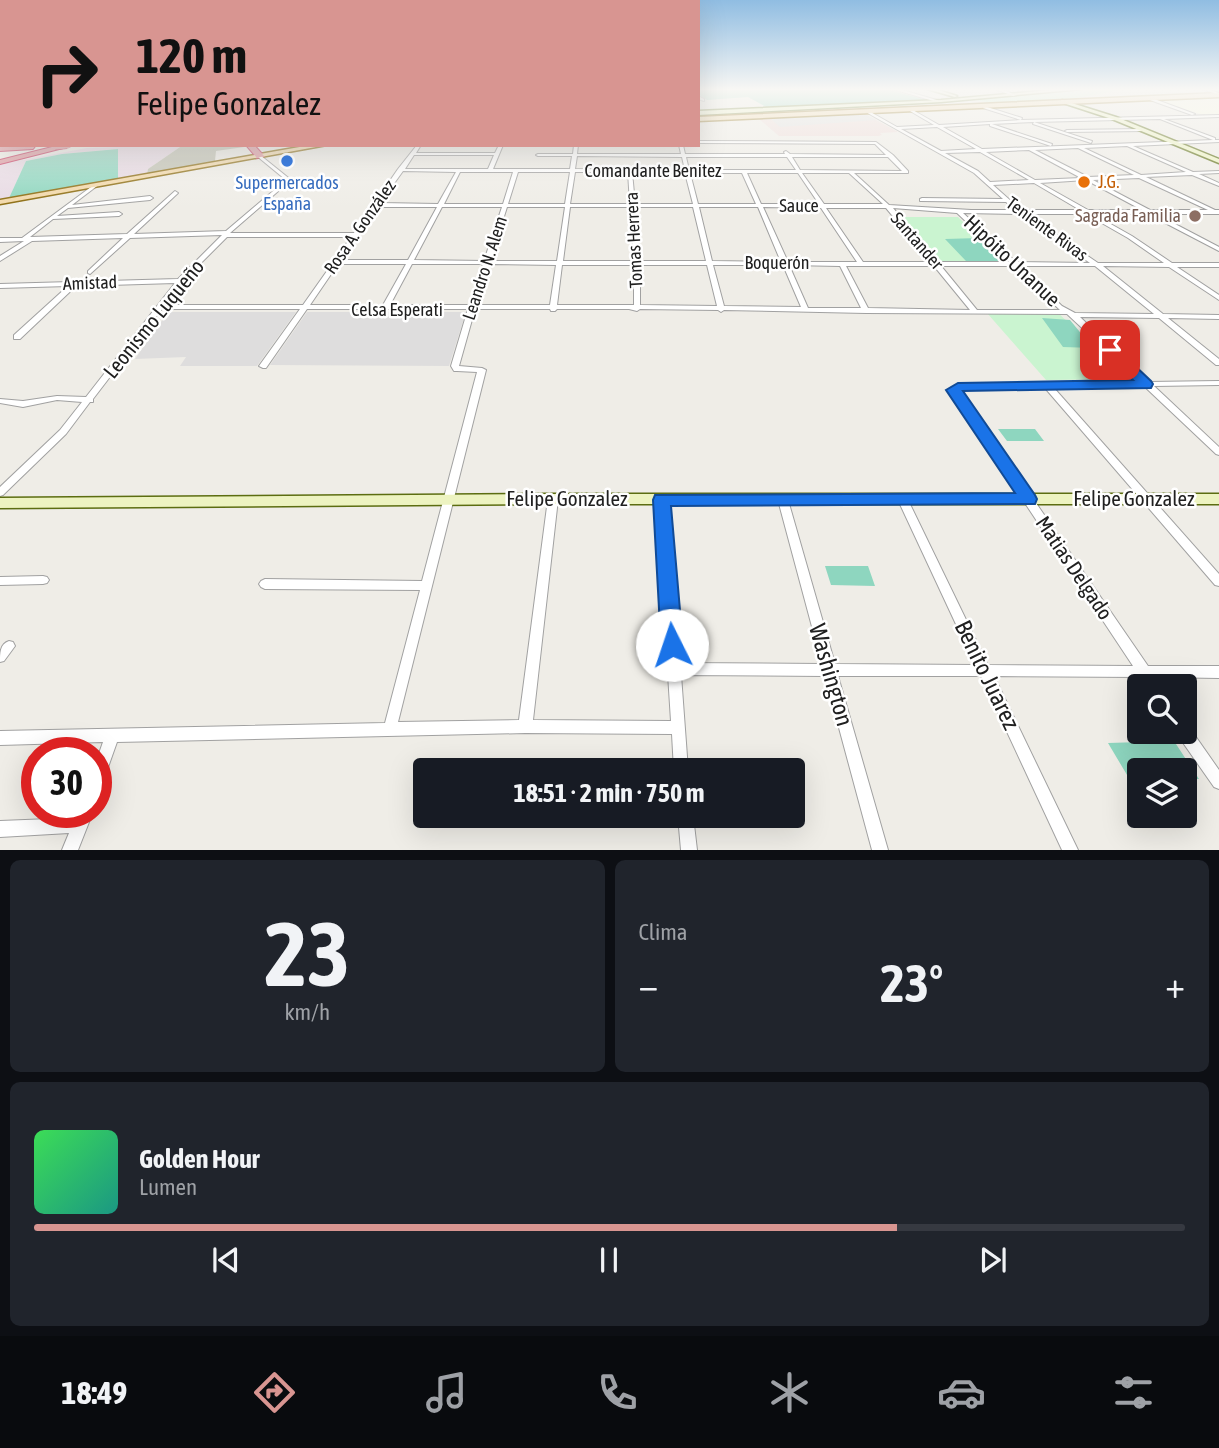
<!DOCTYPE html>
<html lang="es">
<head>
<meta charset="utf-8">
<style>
	:root { --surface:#171b24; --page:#20242c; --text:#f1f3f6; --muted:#9ea1a6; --line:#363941; --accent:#d89591 }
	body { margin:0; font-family:"Asap Condensed",sans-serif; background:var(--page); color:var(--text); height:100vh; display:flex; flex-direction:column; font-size:26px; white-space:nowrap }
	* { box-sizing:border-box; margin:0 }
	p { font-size:23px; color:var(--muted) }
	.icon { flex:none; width:38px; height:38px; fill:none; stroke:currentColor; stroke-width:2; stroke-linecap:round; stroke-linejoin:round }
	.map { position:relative; height:850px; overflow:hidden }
	.sheet { display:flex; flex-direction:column; gap:10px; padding:10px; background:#0d0f14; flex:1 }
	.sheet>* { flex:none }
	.hud { position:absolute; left:0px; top:0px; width:700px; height:147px; box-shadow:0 7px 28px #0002; background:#d89591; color:#111; overflow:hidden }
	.tools { position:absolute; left:1127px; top:674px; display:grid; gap:14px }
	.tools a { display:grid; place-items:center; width:70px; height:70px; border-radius:7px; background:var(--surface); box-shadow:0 7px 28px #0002; font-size:35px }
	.speed { position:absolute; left:21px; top:737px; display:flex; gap:14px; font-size:35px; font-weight:700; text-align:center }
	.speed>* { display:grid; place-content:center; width:91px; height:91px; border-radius:50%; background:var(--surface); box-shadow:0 7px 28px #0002; line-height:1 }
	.speed .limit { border:10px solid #d22; background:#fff; color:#111 }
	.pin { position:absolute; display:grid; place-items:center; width:60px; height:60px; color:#fff; margin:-30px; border-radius:14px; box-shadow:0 4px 10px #0006 }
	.me { position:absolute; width:77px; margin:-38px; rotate:356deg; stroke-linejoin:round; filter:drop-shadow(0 0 5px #0008) }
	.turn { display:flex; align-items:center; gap:24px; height:147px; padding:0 21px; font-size:32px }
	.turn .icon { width:91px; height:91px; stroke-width:2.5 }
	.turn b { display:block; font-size:49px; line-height:60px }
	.big { font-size:52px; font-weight:700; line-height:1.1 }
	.sheet .tile { flex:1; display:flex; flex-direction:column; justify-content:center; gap:10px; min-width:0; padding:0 24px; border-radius:10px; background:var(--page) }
	.sheet .dial { align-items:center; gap:0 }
	.dial b { font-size:91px; line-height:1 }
	.song { display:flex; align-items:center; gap:21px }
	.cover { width:84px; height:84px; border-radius:10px; background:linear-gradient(135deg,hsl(130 70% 55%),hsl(170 70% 35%)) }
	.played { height:7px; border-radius:4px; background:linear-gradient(90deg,var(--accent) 75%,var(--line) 75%) }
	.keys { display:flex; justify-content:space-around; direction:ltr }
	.heat { display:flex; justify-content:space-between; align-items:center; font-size:38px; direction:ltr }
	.sheet .tiles { flex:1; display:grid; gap:10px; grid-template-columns:1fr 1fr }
	.tile:last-child { grid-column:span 2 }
	.trip { position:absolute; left:413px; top:758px; width:392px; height:70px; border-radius:7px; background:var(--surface); box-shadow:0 7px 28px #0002; font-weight:700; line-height:70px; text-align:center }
	.tabs { display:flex; height:112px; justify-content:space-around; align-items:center; background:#090b0e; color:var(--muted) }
	.tabs .icon { width:49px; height:49px }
	.tabs .current { color:var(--accent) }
	.tabs b { font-size:32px; color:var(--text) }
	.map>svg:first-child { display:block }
	.residential { fill:#dedddd }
	.commercial { fill:#eedbd9 }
	.industrial { fill:#e8dae4 }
	.education { fill:#fafce4 }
	.construction { fill:#c2c3b4 }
	.park { fill:#caf4d0 }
	.pitch { fill:#8ed6bf }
	.parking { fill:#e0e0e0 }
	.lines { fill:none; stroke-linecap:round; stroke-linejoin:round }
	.stream { stroke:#adcbd8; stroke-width:2 }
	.street-casing { stroke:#a1a1a1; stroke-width:2 }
	.secondary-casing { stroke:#5c6d11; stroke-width:3 }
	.primary-casing { stroke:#8c6c10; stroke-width:3 }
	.highway-casing { stroke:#c93960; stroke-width:2 }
	.street { fill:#fff; fill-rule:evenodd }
	.secondary { fill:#edf3c1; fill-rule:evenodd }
	.primary { fill:#f2d8a9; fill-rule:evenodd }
	.highway { fill:#de989f; fill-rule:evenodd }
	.highway-bridge-casing { stroke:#c93960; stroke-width:8; stroke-linecap:butt }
	.highway-bridge { stroke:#de989f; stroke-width:7 }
	.route { fill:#1a73e8; stroke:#114b97; stroke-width:2 }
	.shop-dot { fill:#3f7fe0; stroke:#fff; stroke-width:2.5 }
	.food-dot { fill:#e8710a; stroke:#fff; stroke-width:2.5 }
	.education-dot { fill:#8d6e63; stroke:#fff; stroke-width:2.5 }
	.labels { text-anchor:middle; stroke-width:5; stroke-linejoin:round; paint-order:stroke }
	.far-street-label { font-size:18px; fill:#202020; stroke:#fff }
	.far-food-label { font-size:18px; fill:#c56008; stroke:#fff; text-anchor:start }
	.far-shop-label { font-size:18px; fill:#366cbe; stroke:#fff }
	.far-education-label { font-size:18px; fill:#785e54; stroke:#fff; text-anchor:end }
	.street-label { font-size:21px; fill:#202020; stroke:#fff }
	.near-street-label { font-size:24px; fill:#202020; stroke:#fff }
</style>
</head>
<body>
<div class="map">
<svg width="1219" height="850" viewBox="0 0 1219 850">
	<rect width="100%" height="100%" fill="#efede7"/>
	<path class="residential" d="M168 312H296L257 366H180L186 357 135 359Z
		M307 312H466L449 366 270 365Z"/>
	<path class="commercial" d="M865 114 898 132 880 133 882 135 878 136H779L759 119Z"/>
	<path class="industrial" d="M183 145 148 169 147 174 118 179 117 149 62 154 26 161 9 198 0 199V164L87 148Z"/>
	<path class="education" d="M1219 97V114H1200L1154 99Z"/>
	<path class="construction" d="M183 145H243L244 147 216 151 215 161 147 174 148 169Z"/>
	<path class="park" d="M1090 89 1119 90C1083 98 1006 110 972 99Z
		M901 217H958L1003 261H939Z
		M1057 312 1129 379 1046 380 987 313Z"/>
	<path class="pitch" d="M698 89H886L927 100 768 108 748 97 707 100 698 94Z
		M118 149V179L9 198 26 161 62 154Z
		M979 238 1002 261H966L945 239Z
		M1042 318 1070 320 1093 348 1063 347Z
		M998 429H1035L1044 441H1007Z
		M825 566H868L875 586 831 585Z
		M1174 741 1199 779H1185V770H1139V780H1130L1108 743Z"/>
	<path class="parking" d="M865 114 876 120 780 127 770 118Z"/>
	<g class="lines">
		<path class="stream" d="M0 147 31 145"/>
		<defs>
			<path id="street" d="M892 89H899L940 101 937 102Z
				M995 89H1001L1016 95 1013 96Z
				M1202 89H1208L1219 93V95Z
				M698 96 704 99V101L698 99Z
				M1147 97H1149L1195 114 1192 115 1147 99Z
				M984 106 1022 118 1021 120 1219 115V117L1164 119 1215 138V140H1219V142L1133 146 1193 172 1219 171V173L1199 174 1219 183V186L1192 175 1146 177 1215 210H1219V214H1156L1219 247V251L1148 214H1093L1132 236 1172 263H1219V267H1177L1219 295V300L1169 267 1103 266 1163 314 1219 315V319L1168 318 1219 359V365H1216L1159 318 1080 317 1149 382 1219 381V385L1154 386 1219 447V455L1216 454 1145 387 1054 388 1219 574V586L1215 585 1045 388 961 389 959 391 1148 666H1219V678L1156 677 1160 686H1147L1141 677 994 676 1078 850H1062L981 676H838L888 850H872L825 676 681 675 688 770H674L672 734 525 733 117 742 101 787 96 789V762L103 742 0 745V731L385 723 420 590 265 589 261 587 259 584 261 581 265 579 422 581 477 372 457 371H454L451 366 468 309H388L384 312 382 311 381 309H307L266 368H263L259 366 300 309H162L93 399V402H90L66 434 3 495 0 496V487L60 430 82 402 57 400 23 407 0 403V399L23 401 57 396 86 397 175 283 76 286 20 339H14V335L68 286 0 288V284L178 279 222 235 130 238 90 274 88 273V271L123 238 32 241 0 261V256L24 241 0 242V238H22L95 184H97V186L72 205 150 196 153 198 150 200 68 208 57 216 119 212 122 214 119 216 53 219 30 237 127 234 175 191 178 193 177 194 134 234 226 231 286 180 258 157 260 155 291 180 230 233H354L398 169 417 145H421L416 153H495L499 145H503L493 169H570L572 156H538L536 155 538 154H573L574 145H578L577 154H681L679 145H683L685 154H785L784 152 786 151 790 154 886 155 875 144 698 143V141L876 142 893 155 908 171V173H854L889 205 971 210H1015L1006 202 920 201V199L922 198 1003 199 974 173 864 111 867 110 897 127 934 125 910 111 911 109 939 125 1021 120 983 108ZM1160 119 1213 140 982 149 943 127 990 124V126L1051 146 1052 144 992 124 1034 122 1033 124 1091 143 1092 141 1034 122ZM937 127 976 149 941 151 901 129ZM1127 146 1186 172 1141 175 1084 148ZM1078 148 1134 175 1088 177 1035 150ZM1029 150 1081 178 1035 180 986 152ZM980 152 1029 180 990 182 978 171 945 153ZM414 155H494L488 169H405ZM577 156 682 157 685 170 575 169ZM686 157H787L796 170H689ZM792 157H888L902 171 800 170ZM403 171 456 172 438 204 380 203ZM460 172H513L503 204H444ZM518 172H570L565 204H508ZM575 172H628L630 204H570ZM632 172 685 173 693 204H635ZM690 173H742L756 204H698ZM747 173H798L819 204H761ZM802 173H849L883 204H824ZM1139 178 1208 210H1150L1093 180ZM1086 180 1142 210H1088L1040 183ZM1034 183 1080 210H1021L993 185ZM378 207H437L408 260H341ZM442 207H502L484 261 414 260ZM507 207H565L557 261H490ZM570 207H630L634 261H563ZM635 207H693L706 261H640ZM699 207H758L781 262 712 261ZM763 207 821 208 857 262H788ZM826 208H886L931 262H863ZM893 208 957 213 1009 262H938ZM963 213 1019 214 1090 263 1016 262ZM1026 214H1086L1128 238 1164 263H1098ZM227 237H351L303 305H165L182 282ZM338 264H406L383 305H310ZM412 264H483L470 305H390ZM489 264 556 265 550 305H477ZM562 265H634V305H557ZM640 265H707L717 306 640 305ZM713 265H783L801 307 724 306ZM789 265 840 266 861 308H808ZM846 266H934L970 310 868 308ZM941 266H1013L1060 310H977ZM1020 266H1095L1154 314 1075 313 1062 306ZM475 309H550L551 311H555L557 309H629L637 311 640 309 718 310 721 312 724 310 866 313 1067 314 1140 382 959 385 950 390 1133 666 988 665 908 500 907 498H899L898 500 975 665 835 664 788 500 787 498H779L778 500 822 664 680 663 667 500 666 498H658L657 500 671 721 533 720 558 499 557 497H549L548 499 519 720 398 722 486 370 482 368 459 366Z
				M1143 129 1144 131 1067 132 1065 131 1067 130Z
				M43 576 47 577 49 580 47 583 43 584 0 585V577Z
				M9 641 13 642 15 646 4 661 0 662C0 653 0 644 9 641Z
				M1185 726 1189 727 1219 770V789L1214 787 1179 737 1177 732H1185Z
				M77 812H93L78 850H62L69 833 0 837V821L75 818Z
				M678 816H693L697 850H681Z"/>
			<path id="secondary" d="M927 89H935L957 96 955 97Z
				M1061 89H1082L941 102 698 115V111L941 100Z
				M1062 100 1116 117 1219 159V163L1112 119 1060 102Z
				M553 494H1219V504H553L0 508V498Z"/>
			<path id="primary" d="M1219 93V97L698 121V117Z
				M311 145H327L0 204V200Z"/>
			<path id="highway" d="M0 135H2V139H0Z
				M36 145 33 149 0 151V147Z
				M60 145H75L0 164V160Z
				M246 145H254L264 156 257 158Z"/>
		</defs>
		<use href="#street" class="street-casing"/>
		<use href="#secondary" class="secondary-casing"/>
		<use href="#primary" class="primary-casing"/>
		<use href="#highway" class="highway-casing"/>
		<use href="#street" class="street"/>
		<use href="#secondary" class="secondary"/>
		<use href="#primary" class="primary"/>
		<use href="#highway" class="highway"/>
		<defs>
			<path id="highway-bridge" d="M55 146 67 145"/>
		</defs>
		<use href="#highway-bridge" class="highway-bridge-casing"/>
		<use href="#highway-bridge" class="highway-bridge"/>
	</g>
	<linearGradient id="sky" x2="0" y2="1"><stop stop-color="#90bde2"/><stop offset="0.43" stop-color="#f8f7f4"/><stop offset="1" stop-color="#f8f7f4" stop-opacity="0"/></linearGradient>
	<rect width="1219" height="208" fill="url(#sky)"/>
	<path class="route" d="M1110 346 1115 347 1151 381 1153 384 1151 388 963 391 1035 495 1037 499 1035 504 671 506 683 645 680 652 672 655 664 652 661 645 653 500 655 495 1015 493 946 390 958 383 1133 380 1103 350Z"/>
	<circle class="shop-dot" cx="287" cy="161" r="7"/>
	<circle class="food-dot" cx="1084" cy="182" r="7"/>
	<circle class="education-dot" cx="1195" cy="216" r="7"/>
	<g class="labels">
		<g class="far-street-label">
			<text x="653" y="177">Comandante Benitez</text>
			<text x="799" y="212">Sauce</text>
			<text transform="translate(360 227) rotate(-55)" y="6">Rosa A. González</text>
			<text transform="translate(1047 229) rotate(36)" y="6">Teniente Rivas</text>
			<text transform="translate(634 240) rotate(-93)" y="6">Tomas Herrera</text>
			<text transform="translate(917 241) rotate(49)" y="6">Santander</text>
			<text x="777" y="269">Boquerón</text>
			<text transform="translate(485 268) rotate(-72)" y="6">Leandro N. Alem</text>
			<text transform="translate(90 283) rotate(-2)" y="6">Amistad</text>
			<text x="397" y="316">Celsa Esperati</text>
		</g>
		<g class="far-food-label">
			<text x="1098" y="188">J.G.</text>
		</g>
		<g class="far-shop-label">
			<text x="287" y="189">Supermercados<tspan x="287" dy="21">España</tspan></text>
		</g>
		<g class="far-education-label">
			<text x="1181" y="222">Sagrada Familia</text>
		</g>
		<g class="street-label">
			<text transform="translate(1012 261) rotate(43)" y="7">Hipóito Unanue</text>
			<text transform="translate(154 319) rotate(-51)" y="7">Leonismo Luqueño</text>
			<text x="567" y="506">Felipe Gonzalez</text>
			<text x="1134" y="506">Felipe Gonzalez</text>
			<text transform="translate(1074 568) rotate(56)" y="7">Matias Delgado</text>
		</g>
		<g class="near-street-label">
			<text transform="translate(831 675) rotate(74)" y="8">Washington</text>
			<text transform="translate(987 675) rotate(64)" y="8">Benito Juarez</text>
		</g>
	</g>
</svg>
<div class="tools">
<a><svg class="icon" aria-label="search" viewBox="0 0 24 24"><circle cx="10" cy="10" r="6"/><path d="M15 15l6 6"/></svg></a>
<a><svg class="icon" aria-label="layers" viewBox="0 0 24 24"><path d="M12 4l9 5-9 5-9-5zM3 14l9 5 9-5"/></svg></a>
</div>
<div class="speed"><div class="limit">30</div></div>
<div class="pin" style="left:1110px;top:350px;background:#d93025"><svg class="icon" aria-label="arrive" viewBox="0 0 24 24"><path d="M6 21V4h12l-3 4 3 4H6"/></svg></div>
<svg class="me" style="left:672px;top:645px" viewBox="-20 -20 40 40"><circle r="19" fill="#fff"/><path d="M0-13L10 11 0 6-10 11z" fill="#1a73e8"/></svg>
<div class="trip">18:51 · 2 min · 750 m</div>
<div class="hud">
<div class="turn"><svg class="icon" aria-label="right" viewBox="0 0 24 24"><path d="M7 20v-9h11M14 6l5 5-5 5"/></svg><div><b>120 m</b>Felipe Gonzalez</div></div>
</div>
</div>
<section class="sheet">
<div class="tiles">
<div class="tile dial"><b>23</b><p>km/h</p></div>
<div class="tile"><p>Clima</p>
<div class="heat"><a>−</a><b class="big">23°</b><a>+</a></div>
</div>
<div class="tile">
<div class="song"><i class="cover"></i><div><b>Golden Hour</b><p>Lumen</p></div></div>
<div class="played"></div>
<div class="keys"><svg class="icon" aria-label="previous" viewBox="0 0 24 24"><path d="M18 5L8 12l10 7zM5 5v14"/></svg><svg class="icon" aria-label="pause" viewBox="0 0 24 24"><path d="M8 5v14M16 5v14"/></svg><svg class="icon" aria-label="next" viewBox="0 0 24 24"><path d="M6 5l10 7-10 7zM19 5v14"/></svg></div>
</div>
</div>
</section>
<nav class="tabs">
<b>18:49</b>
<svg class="icon current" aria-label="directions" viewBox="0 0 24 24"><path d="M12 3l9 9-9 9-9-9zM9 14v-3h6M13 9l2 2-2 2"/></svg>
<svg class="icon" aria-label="music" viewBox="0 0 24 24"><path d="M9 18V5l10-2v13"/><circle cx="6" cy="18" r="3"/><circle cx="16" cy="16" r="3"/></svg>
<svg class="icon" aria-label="phone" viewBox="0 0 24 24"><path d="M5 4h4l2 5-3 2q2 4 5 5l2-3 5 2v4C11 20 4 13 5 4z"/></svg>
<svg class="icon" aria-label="climate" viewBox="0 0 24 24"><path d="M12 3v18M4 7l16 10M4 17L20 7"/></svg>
<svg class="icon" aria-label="car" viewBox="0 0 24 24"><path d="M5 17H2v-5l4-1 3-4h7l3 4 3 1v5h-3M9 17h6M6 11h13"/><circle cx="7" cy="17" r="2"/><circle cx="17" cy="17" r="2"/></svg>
<svg class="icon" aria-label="filters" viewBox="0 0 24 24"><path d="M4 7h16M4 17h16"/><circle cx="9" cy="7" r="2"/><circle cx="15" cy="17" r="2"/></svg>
</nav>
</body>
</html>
